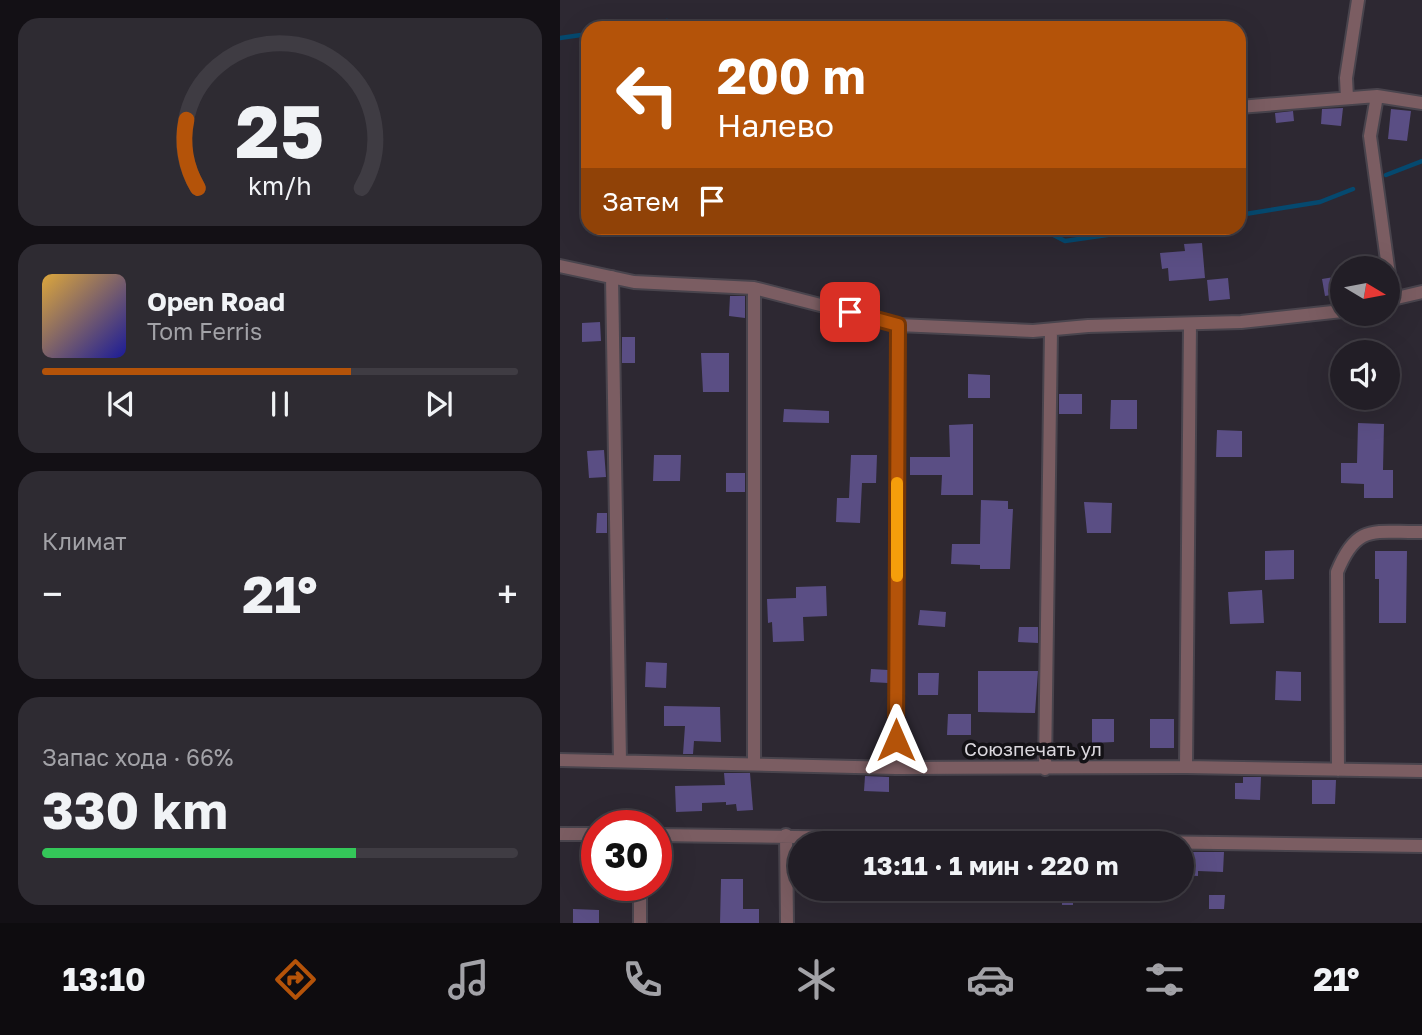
<!DOCTYPE html>
<html lang="ru">
<head>
<meta charset="utf-8">
<style>
	:root { --surface:#221e26; --page:#2e2b32; --text:#f1f3f6; --muted:#a2a2a7; --line:#3f3c43; --accent:#b45309 }
	body { margin:0; font-family:"Golos Text",sans-serif; background:var(--page); color:var(--text); height:100vh; display:flex; flex-direction:column; font-size:26px; white-space:nowrap }
	* { box-sizing:border-box; margin:0 }
	p { font-size:23px; color:var(--muted) }
	.icon { flex:none; width:38px; height:38px; fill:none; stroke:currentColor; stroke-width:2; stroke-linecap:round; stroke-linejoin:round }
	.map { position:relative; flex:1; overflow:hidden }
	.drawer { display:flex; flex-direction:column; gap:18px; padding:18px; background:#131015; width:560px }
	.drawer>* { flex:none }
	.top-card { position:absolute; left:21px; top:21px; width:665px; height:214px; border-radius:21px; box-shadow:0 7px 28px #0002,0 0 0 2px var(--line); background:#b45309; color:#fff; overflow:hidden }
	.needle { width:46px; rotate:100deg }
	.fabs { position:absolute; left:770px; top:256px; display:grid; gap:14px }
	.fabs a { display:grid; place-items:center; width:70px; height:70px; border-radius:50%; background:var(--surface); box-shadow:0 7px 28px #0002,0 0 0 2px var(--line); font-size:35px }
	.speed { position:absolute; left:21px; top:810px; display:flex; gap:14px; font-size:35px; font-weight:700; text-align:center }
	.speed>* { display:grid; place-content:center; width:91px; height:91px; border-radius:50%; background:var(--surface); box-shadow:0 7px 28px #0002,0 0 0 2px var(--line); line-height:1 }
	.speed .limit { border:10px solid #d22; background:#fff; color:#111 }
	.pin { position:absolute; display:grid; place-items:center; width:60px; height:60px; color:#fff; margin:-30px; border-radius:14px; box-shadow:0 4px 10px #0006 }
	.me { position:absolute; width:77px; margin:-38px; rotate:0deg; stroke-linejoin:round; filter:drop-shadow(0 0 5px #0008) }
	.turn { display:flex; align-items:center; gap:24px; height:147px; padding:0 21px; font-size:32px }
	.turn .icon { width:91px; height:91px; stroke-width:2.5 }
	.turn b { display:block; font-size:49px; line-height:60px }
	.then { display:flex; align-items:center; height:66px; padding:0 21px; background:#0003; gap:14px; font-size:26px }
	.big { font-size:52px; font-weight:700; line-height:1.1 }
	.drawer .widget { flex:1; display:flex; flex-direction:column; justify-content:center; gap:10px; min-width:0; padding:0 24px; border-radius:21px; background:var(--page) }
	.drawer .dial { align-items:center; gap:0 }
	.dial svg { height:182px; overflow:visible; fill:none; stroke:var(--line); stroke-width:7; stroke-linecap:round; text-anchor:middle }
	.dial text { fill:var(--text); stroke:none }
	.song { display:flex; align-items:center; gap:21px }
	.cover { width:84px; height:84px; border-radius:10px; background:linear-gradient(135deg,hsl(40 70% 55%),hsl(240 70% 35%)) }
	.played { height:7px; border-radius:4px; background:linear-gradient(90deg,var(--accent) 65%,var(--line) 65%) }
	.keys { display:flex; justify-content:space-around; direction:ltr }
	.heat { display:flex; justify-content:space-between; align-items:center; font-size:38px; direction:ltr }
	.charge { height:10px; border-radius:5px; background:linear-gradient(90deg,#34c759 66%,var(--line) 0) }
	.trip { position:absolute; left:228px; top:831px; width:406px; height:70px; border-radius:35px; background:var(--surface); box-shadow:0 7px 28px #0002,0 0 0 2px var(--line); font-weight:700; line-height:70px; text-align:center }
	.tabs { display:flex; height:112px; justify-content:space-around; align-items:center; background:#0e0c0f; color:var(--muted) }
	.tabs .icon { width:49px; height:49px }
	.tabs .selected { color:var(--accent) }
	.tabs b { font-size:32px; color:var(--text) }
	main { display:flex; flex:1; min-height:0 }
	.map>svg:first-child { display:block }
	.lines { fill:none; stroke-linecap:round; stroke-linejoin:round }
	.stream { stroke:#05496f; stroke-width:4.5 }
	.building { fill:#5a4e84 }
	.minor-casing { stroke:#49444d; stroke-width:16 }
	.minor { stroke:#7b5d62; stroke-width:12 }
	.route-casing { stroke:#753606; stroke-width:18 }
	.route { stroke:#b45309; stroke-width:12 }
	.slow { stroke:#f59e0b; stroke-width:12 }
	.labels { text-anchor:middle; stroke-width:7; stroke-linejoin:round; paint-order:stroke }
	.street-label { font-size:19px; fill:#dad7dd; stroke:#141216 }
</style>
</head>
<body>
<main>
<section class="drawer">
<div class="widget dial"><svg viewBox="0 0 100 80">
<path d="M14 69A42 42 0 1 1 86 69"/>
<path d="M14 69A42 42 0 0 1 9 39" stroke="#b45309"/>
<text x="50" y="56" font-size="32" font-weight="700">25</text>
<text x="50" y="72" font-size="11">km/h</text>
</svg></div>
<div class="widget">
<div class="song"><i class="cover"></i><div><b>Open Road</b><p>Tom Ferris</p></div></div>
<div class="played"></div>
<div class="keys"><svg class="icon" aria-label="previous" viewBox="0 0 24 24"><path d="M18 5L8 12l10 7zM5 5v14"/></svg><svg class="icon" aria-label="pause" viewBox="0 0 24 24"><path d="M8 5v14M16 5v14"/></svg><svg class="icon" aria-label="next" viewBox="0 0 24 24"><path d="M6 5l10 7-10 7zM19 5v14"/></svg></div>
</div>
<div class="widget"><p>Климат</p>
<div class="heat"><a>−</a><b class="big">21°</b><a>+</a></div>
</div>
<div class="widget"><p>Запас хода · 66%</p><b class="big">330 km</b><div class="charge"></div></div>
</section>
<div class="map">
<svg width="862" height="923" viewBox="0 0 862 923">
	<rect width="100%" height="100%" fill="#2d2832"/>
	<g class="lines">
		<path class="stream" d="M62 28 107 21 120 28
			M0 38 28 34
			M826 175 862 161
			M679 215 760 202 793 189
			M480 228 505 241 596 228"/>
	</g>
	<path class="building" d="M783 108 781 126 761 124 762 109Z
		M831 109 851 111 847 141 828 139Z
		M733 111 734 121 716 123 715 113Z
		M642 243 645 278 609 281 608 268 602 269 600 253 625 251 624 244Z
		M780 276 782 293 765 296 762 279Z
		M668 278 670 299 649 301 647 280Z
		M170 296H185V318L169 316Z
		M40 322 41 341 22 342V323Z
		M62 337H75V363H62Z
		M141 353H169V392H143Z
		M408 374 430 375V398H408Z
		M499 394H522V414H499Z
		M551 400H577V429H550Z
		M224 409 269 411V423L223 422Z
		M798 423 824 424 823 470H833V498H804V484L781 483V463H797Z
		M413 424V495H381L382 475H350V457H390L389 425Z
		M657 430 682 431V457H656Z
		M44 450 46 477 29 478 27 451Z
		M94 455H121L120 481H93Z
		M291 455H317L316 483H302L300 523 276 522 277 498H289Z
		M166 473H185V492H166Z
		M421 500 448 501V509H453L450 569H420V565L391 564 392 544H420Z
		M524 502 552 503 551 533H527Z
		M37 513H47V533H36Z
		M734 550V579L705 580V551Z
		M815 551H847L846 623H819V579H815Z
		M266 586 267 616 243 617 244 641 213 642 212 622 208 623 207 599 236 598V587Z
		M702 590 704 623 670 624 668 592Z
		M360 610 386 612 385 627 358 625Z
		M459 627H478V643L458 642Z
		M86 662 107 663 106 688 85 687Z
		M311 669 328 670V683L310 682Z
		M418 671H478L475 713 418 712Z
		M716 671 741 672V701L715 700Z
		M358 673H379L378 695H358Z
		M104 706 160 707 161 742 134 741 133 754H123L125 726H104Z
		M388 714H411V735H387Z
		M532 719H554V742L532 743Z
		M590 719H614V748H590Z
		M164 773H190L193 810 177 811 176 804 166 805V802L142 803V811L116 812 115 786 165 785Z
		M305 776 329 777V792L304 791Z
		M683 777H701L700 800 675 799V783H683Z
		M752 780H776L775 804H752Z
		M621 852H664L663 872 638 871V876L621 875Z
		M161 879H183V909H199V923H160Z
		M502 889H513V905H502Z
		M649 895H665L664 909H649Z
		M13 909 39 910V923H13Z"/>
	<g class="lines">
		<defs>
			<path id="minor" d="M817 96 810 136 830 282 837 297
				M787 98 786 78 798 0
				M679 107 817 96 862 103
				M0 266 74 282 194 288 338 325 473 331 528 326 681 322 782 311
				M52 277 60 761
				M194 288V764
				M828 300 862 292
				M0 760 336 768 626 767 862 771
				M626 767 630 325
				M336 768 338 325
				M485 769 491 330
				M778 770 777 572C797 522 815 533 862 532
				M0 834H37
				M96 835 862 846
				M226 835 227 923
				M80 886V923"/>
		</defs>
		<use href="#minor" class="minor-casing"/>
		<use href="#minor" class="minor"/>
	</g>
	<g class="lines">
		<defs>
			<path id="route" d="M290 312 338 325 336 740"/>
		</defs>
		<use href="#route" class="route-casing"/>
		<use href="#route" class="route"/>
		<path class="slow" d="M337 576V483"/>
	</g>
	<g class="labels">
		<g class="street-label">
			<text x="473" y="756">Союзпечать ул</text>
		</g>
	</g>
</svg>
<div class="fabs">
<a><svg class="needle" viewBox="-14 -14 28 28"><path d="M0-13l5 13h-10z" fill="#e53935"/><path d="M0 13l5-13h-10z" fill="#a2a2a7"/></svg></a>
<a><svg class="icon" aria-label="sound" viewBox="0 0 24 24"><path d="M4 9h4l5-4v14l-5-4H4zM17 9q2 3 0 6"/></svg></a>
</div>
<div class="speed"><div class="limit">30</div></div>
<div class="pin" style="left:290px;top:312px;background:#d93025"><svg class="icon" aria-label="arrive" viewBox="0 0 24 24"><path d="M6 21V4h12l-3 4 3 4H6"/></svg></div>
<svg class="me" style="left:336px;top:740px" viewBox="-20 -20 40 40"><path d="M0-17L14 15 0 8-14 15z" fill="#b45309" stroke="#fff" stroke-width="4"/></svg>
<div class="trip">13:11 · 1 мин · 220 m</div>
<div class="top-card">
<div class="turn"><svg class="icon" aria-label="left" viewBox="0 0 24 24"><path d="M17 20v-9H6M10 6l-5 5 5 5"/></svg><div><b>200 m</b>Налево</div></div>
<div class="then">Затем<svg class="icon" aria-label="arrive" viewBox="0 0 24 24"><path d="M6 21V4h12l-3 4 3 4H6"/></svg></div>
</div>
</div>
</main>
<nav class="tabs">
<b>13:10</b>
<svg class="icon selected" aria-label="directions" viewBox="0 0 24 24"><path d="M12 3l9 9-9 9-9-9zM9 14v-3h6M13 9l2 2-2 2"/></svg>
<svg class="icon" aria-label="music" viewBox="0 0 24 24"><path d="M9 18V5l10-2v13"/><circle cx="6" cy="18" r="3"/><circle cx="16" cy="16" r="3"/></svg>
<svg class="icon" aria-label="phone" viewBox="0 0 24 24"><path d="M5 4h4l2 5-3 2q2 4 5 5l2-3 5 2v4C11 20 4 13 5 4z"/></svg>
<svg class="icon" aria-label="climate" viewBox="0 0 24 24"><path d="M12 3v18M4 7l16 10M4 17L20 7"/></svg>
<svg class="icon" aria-label="car" viewBox="0 0 24 24"><path d="M5 17H2v-5l4-1 3-4h7l3 4 3 1v5h-3M9 17h6M6 11h13"/><circle cx="7" cy="17" r="2"/><circle cx="17" cy="17" r="2"/></svg>
<svg class="icon" aria-label="filters" viewBox="0 0 24 24"><path d="M4 7h16M4 17h16"/><circle cx="9" cy="7" r="2"/><circle cx="15" cy="17" r="2"/></svg>
<b>21°</b>
</nav>
</body>
</html>
